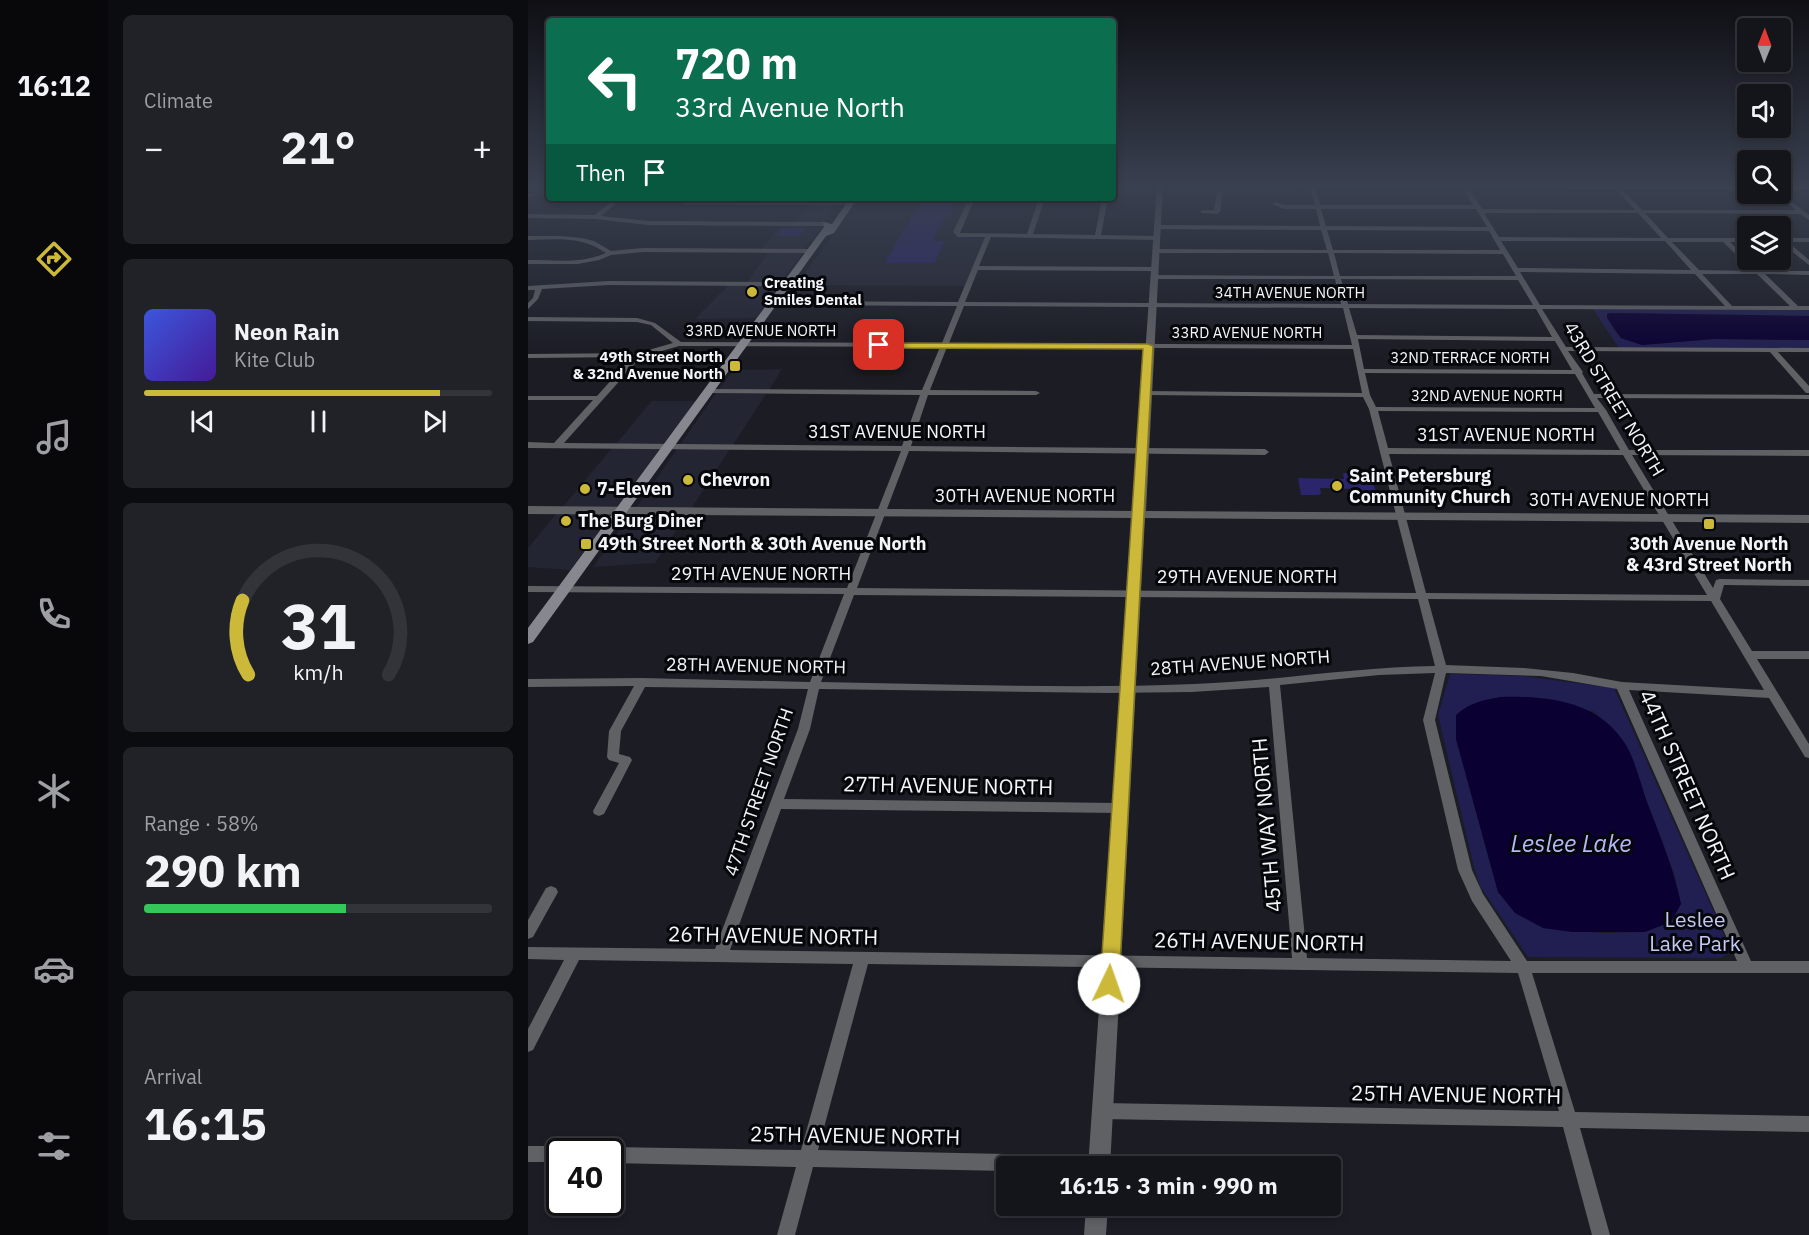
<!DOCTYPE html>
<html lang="en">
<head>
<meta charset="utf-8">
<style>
	:root { --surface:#14151b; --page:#212228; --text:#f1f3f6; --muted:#9d9fa3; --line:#33343a; --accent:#ccb939 }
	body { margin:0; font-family:"IBM Plex Sans",sans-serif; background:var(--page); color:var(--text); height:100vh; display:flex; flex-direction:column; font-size:22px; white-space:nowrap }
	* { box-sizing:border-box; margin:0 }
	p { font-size:20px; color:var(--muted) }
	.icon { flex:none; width:33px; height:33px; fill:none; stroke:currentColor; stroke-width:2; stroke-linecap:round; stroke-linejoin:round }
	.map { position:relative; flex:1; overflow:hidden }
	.sheet { display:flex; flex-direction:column; gap:15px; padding:15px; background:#0b0c0f; width:420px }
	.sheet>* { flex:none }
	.top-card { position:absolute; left:18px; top:18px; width:570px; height:183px; border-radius:6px; box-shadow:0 3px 9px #0003,0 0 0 2px var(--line); background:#0b6e4f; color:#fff; overflow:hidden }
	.needle { width:39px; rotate:1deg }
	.controls { position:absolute; left:1209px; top:18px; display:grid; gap:12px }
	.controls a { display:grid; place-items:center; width:54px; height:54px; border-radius:6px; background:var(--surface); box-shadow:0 3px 9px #0003,0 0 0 2px var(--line); font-size:30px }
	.speed { position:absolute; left:18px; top:1138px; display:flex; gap:12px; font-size:30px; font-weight:700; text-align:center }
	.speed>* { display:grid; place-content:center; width:78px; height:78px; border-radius:50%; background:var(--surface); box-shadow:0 3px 9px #0003,0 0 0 2px var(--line); line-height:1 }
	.speed .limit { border:3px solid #111; border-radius:9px; background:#fff; color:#111 }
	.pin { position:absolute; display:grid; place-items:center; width:51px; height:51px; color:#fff; margin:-26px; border-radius:12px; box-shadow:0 3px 9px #0006 }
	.me { position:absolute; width:66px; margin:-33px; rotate:3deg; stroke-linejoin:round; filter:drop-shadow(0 0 4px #0008) }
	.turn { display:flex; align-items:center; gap:21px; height:126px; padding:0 30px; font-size:27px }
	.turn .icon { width:78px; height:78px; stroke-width:2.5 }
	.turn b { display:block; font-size:42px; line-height:51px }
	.then { display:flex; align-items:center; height:57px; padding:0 30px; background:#0003; gap:12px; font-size:22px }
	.big { font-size:45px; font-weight:800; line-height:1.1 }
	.sheet .tile { flex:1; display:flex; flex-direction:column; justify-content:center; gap:9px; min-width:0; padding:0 21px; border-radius:9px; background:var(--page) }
	.sheet .dial { align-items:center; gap:0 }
	.dial svg { height:156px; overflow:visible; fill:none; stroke:var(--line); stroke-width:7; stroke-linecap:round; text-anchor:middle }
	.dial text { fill:var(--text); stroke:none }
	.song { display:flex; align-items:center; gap:18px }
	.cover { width:72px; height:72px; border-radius:9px; background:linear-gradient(135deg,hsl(230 70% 55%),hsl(260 70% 35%)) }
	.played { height:6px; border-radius:3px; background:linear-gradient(90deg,var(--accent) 85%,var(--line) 85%) }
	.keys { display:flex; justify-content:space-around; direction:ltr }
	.heat { display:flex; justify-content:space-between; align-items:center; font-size:33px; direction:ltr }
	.charge { height:9px; border-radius:4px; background:linear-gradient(90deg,#34c759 58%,var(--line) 0) }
	.trip { position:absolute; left:468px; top:1156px; width:345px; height:60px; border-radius:6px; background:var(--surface); box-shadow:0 3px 9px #0003,0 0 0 2px var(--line); font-weight:800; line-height:60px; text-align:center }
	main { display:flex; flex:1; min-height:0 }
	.tabs { display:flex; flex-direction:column; width:108px; justify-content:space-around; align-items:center; background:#08080b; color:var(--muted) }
	.tabs .icon { width:42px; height:42px }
	.tabs .current { color:var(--accent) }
	.tabs b { font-size:27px; color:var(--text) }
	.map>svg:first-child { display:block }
	.built { fill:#242533 }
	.green { fill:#211f51; fill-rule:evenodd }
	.water { fill:#0a0032 }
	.building { fill:#2b256c }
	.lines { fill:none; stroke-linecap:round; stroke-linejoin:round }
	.minor { fill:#606165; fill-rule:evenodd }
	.tertiary { fill:#606165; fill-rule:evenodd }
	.secondary { fill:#87888f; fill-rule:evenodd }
	.route { fill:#ccb939; stroke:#857825; stroke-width:1.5 }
	.poi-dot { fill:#ccb939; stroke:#06070a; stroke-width:2 }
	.labels { text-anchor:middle; stroke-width:6; stroke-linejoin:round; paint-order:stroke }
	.far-poi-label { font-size:15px; font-weight:bold; fill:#f4f5fa; stroke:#06070a; text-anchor:start }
	.far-street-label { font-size:15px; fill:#f4f5fa; stroke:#06070a }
	.street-label { font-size:18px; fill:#f4f5fa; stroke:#06070a }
	.poi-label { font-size:18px; font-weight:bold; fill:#f4f5fa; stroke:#06070a; text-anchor:start }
	.near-street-label { font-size:21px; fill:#f4f5fa; stroke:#06070a }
	.near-park-label { font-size:21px; fill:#c4c8f3; stroke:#06070a }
	.near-water-label { font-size:24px; font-style:italic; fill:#b3b8f7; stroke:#06070a }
</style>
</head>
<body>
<main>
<nav class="tabs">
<b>16:12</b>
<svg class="icon current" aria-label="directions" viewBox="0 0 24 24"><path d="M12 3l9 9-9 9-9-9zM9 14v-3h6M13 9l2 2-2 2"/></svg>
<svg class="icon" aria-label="music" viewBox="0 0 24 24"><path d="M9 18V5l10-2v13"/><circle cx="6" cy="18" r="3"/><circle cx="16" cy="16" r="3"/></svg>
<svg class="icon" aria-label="phone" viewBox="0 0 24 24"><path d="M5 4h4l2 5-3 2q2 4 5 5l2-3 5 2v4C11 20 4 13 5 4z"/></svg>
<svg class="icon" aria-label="climate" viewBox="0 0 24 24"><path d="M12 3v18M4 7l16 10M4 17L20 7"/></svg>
<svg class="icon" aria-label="car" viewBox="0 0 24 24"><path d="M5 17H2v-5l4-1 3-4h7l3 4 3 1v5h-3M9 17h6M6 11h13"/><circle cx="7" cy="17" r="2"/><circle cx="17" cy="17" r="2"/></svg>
<svg class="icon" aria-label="filters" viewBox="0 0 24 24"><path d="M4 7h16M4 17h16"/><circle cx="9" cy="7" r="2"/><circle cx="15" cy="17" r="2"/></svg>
</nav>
<section class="sheet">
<div class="tile"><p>Climate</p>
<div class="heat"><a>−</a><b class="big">21°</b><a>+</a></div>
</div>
<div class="tile">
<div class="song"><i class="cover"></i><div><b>Neon Rain</b><p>Kite Club</p></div></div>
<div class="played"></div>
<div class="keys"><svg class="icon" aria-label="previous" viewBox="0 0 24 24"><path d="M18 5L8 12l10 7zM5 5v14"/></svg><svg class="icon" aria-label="pause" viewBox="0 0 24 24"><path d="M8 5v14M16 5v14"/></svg><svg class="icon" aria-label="next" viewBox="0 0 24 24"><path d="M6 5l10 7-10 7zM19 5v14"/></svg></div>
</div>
<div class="tile dial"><svg viewBox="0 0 100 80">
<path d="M14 69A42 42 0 1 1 86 69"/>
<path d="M14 69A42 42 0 0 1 11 31" stroke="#ccb939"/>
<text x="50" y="56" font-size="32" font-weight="700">31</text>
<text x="50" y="72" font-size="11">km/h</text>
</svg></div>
<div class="tile"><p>Range · 58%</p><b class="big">290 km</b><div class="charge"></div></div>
<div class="tile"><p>Arrival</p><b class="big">16:15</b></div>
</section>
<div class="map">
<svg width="1281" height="1235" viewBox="0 0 1281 1235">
	<rect width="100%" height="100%" fill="#1b1c24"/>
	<path class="built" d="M332 198H442L425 232 428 236 456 239 437 286 268 285Z
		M281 204H308L296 223H267Z
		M254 225H295L277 249H233Z
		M241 252H275L253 283 219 282Z
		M201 285H251L228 318 167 319Z
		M206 369 223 370 254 369 241 390 191 389Z
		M188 393 238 394 205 445H152Z
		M124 401H168L135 444H88Z
		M84 448 132 449 88 508H34Z
		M149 449H202L163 509H107Z
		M29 513 84 514 42 570 0 567V548Z
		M103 514H159L127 563 65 567Z"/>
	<path class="green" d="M1065 309H1281V316L1094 313 1079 315 1086 330 1093 338 1114 345 1186 339 1281 340V348H1091Z
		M922 674 995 676 1086 688 1200 944V954L1193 958 1000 957 952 886 946 867 910 715ZM1065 711 1084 728 1098 746 1146 873 1153 904 1117 932 1073 933 1015 928 970 892 928 739Z"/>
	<path class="water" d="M1082 313 1281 316V340L1186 339 1114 345 1093 338 1079 318V314Z
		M972 697C1020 696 1070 700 1098 745 1108 762 1113 786 1120 805 1133 838 1146 870 1153 904L1143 922 1117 932H1044L1015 928 987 913 970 892 928 739V715C941 703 955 700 972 697Z"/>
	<path class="building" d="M394 198H416L414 202H431L423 216H418L407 235 405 241H417L406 263H357Z
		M255 228H278L271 236H248Z
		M815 473H842L849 495 835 497 830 495 829 489 792 488 793 494 790 495H773L770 478 816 479Z"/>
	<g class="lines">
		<path class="minor" d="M690 185H696L692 212 689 214 673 213 672 212 675 210H686Z
			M781 185H787L792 205H945L933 185H939L954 209 1107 210 1084 185H1090L1114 210H1268L1248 194 1252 193 1281 215V220L1272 214 1117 213 1140 238H1220V242H1202L1233 271H1281V275L1237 274 1270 306H1281V310L1014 309 1038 347 1281 348V352H1250L1281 386V393H1278L1242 352 1040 351 1055 372 1054 373 1066 394 1281 395V399L1069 398 1078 410 1101 450H1281V456L1104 455 1185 588 1188 580 1192 579 1281 580V586L1196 585 1192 599 1224 651H1281V659H1229L1281 744V758L1277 757 1241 698 1101 690 1223 961H1281V973H1004L1047 1112 1281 1116V1132L1052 1128 1082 1235H1064L1035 1127 574 1119 568 1117 566 1111 568 1105 574 1103 1031 1111 990 973 340 964 290 1150 571 1156 577 1158 579 1164 578 1167H478V1171L285 1167 267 1235H249L268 1167 82 1163V1152H75L76 1149 82 1147 273 1150 325 964 51 960 5 1050 0 1052V1029L36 960 0 959V947L187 949 270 729 280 689 117 687 93 731 91 754 102 757 104 760 76 814 71 816 66 814 65 811 91 763 81 760 79 757 81 731 106 686 0 687V679L114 678 282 682 316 594 0 592V586L319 588 373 451 0 448V442L26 443 65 400H0V396H69L104 357 0 358V354L110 353 145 343 123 325 109 322 0 321V317L109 318 127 323 153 342 414 343 429 306 244 305 241 303 244 301 430 302 457 237H430L425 232 441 198H447L432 233 499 234 511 198H517L505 234 567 235 574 198H580L573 235 628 236 631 238 628 240 463 237 451 266 626 267 629 269 626 271 450 270 437 302 813 304 807 279H626L623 277 626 275 806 276 800 253H627L624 251 627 249 799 250 793 230 629 229 626 227 629 225 792 226 788 209H756L744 204 747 202 757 205H787ZM793 209H948L959 227 798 226ZM956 213H1110L1133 238 971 237ZM799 230 961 231 972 250H805ZM973 241H1137L1163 270 990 268ZM1144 242H1195L1225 271 1171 270ZM806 253 975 254 988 276H812ZM992 272 1167 274 1197 306 1012 305ZM1174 274H1229L1262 306H1204ZM813 279 990 280 1005 305 820 304ZM436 306 815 308 824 345 421 343ZM821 308 1008 309 1024 337 829 335ZM830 339 1027 341 1044 370 836 369ZM151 346 412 347 394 390 180 389 176 391 180 393 392 395 374 446 36 443 113 357ZM419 347 825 349 834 393 618 391 614 393 618 395 835 397 841 409 888 593 329 588 381 451 737 455 741 452 737 449 383 446 400 395H508L512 393 508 391 402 390ZM837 373 1047 374 1067 408 848 407 842 395ZM850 411 1070 412 1092 450 860 448ZM861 454 1095 455 1179 595 898 593ZM326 595 890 599 907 666C826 667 747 681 666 684 542 689 417 684 293 682ZM900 599 1183 601 1236 690 1094 682 1045 673 996 668 918 665ZM907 673 895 720 930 870 944 901 983 961 779 958 752 685 851 675ZM918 673 1013 676 1089 689 1209 961H999L955 894 944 870 907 720ZM741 687 764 958 202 950 253 809 591 813 596 811 597 808 596 805 591 803 256 799 282 729 291 689 581 693 664 692Z
			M0 193 8 195 0 197Z
			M88 198H94L73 216 120 221 298 222 301 224 298 226 120 225 68 219 0 218V214L67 215Z
			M159 201H322L325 203 322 205 157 204 156 203Z
			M0 236H32L54 238 66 241 83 251 115 248 282 249 285 251 282 253 115 252 83 255 71 260 50 264H0V260C26 260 54 264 78 253 55 236 27 239 0 240Z
			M1252 238H1281V242H1260L1281 260V265L1252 242Z
			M81 281 258 282 261 284 258 286 81 285 14 289 10 299 0 309V303L5 298 7 290H0V286Z
			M23 886 28 888 30 892 5 937 0 939V920L18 888Z
			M0 1146H32L38 1148 40 1152H32V1162H0Z"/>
		<path class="tertiary" d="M629 185H635L618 511 1281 515V523L617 518 582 1167H560L605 518 0 514V506L606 511Z
			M558 1206H580L578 1235H556Z"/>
		<path class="secondary" d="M771 185H1220V189L775 187Z
			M1252 185H1281V189H1252Z
			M322 198H330L306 233 298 236 5 642 0 644V628L296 227 295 222 304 224Z"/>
	</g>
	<linearGradient id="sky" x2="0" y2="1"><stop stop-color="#0f0f14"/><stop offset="0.52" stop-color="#394050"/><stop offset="1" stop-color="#394050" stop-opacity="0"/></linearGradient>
	<rect width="1281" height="358" fill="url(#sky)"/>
	<path class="route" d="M348 343 620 344 625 346 591 984 588 990 581 993 574 990 572 984 615 349 351 348 346 345Z"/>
	<g class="poi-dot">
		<circle cx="224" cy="292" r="6"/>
		<rect x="201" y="360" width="12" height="12" rx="3"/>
		<circle cx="160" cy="480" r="6"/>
		<circle cx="809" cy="486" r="6"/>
		<circle cx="57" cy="489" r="6"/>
		<circle cx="38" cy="521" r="6"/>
		<rect x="1175" y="518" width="12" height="12" rx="3"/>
		<rect x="52" y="538" width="12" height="12" rx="3"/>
	</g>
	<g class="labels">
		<g class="far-poi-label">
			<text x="236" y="288">Creating<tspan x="236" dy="17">Smiles Dental</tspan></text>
			<text x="195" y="362" text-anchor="end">49th Street North<tspan x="195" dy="17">&amp; 32nd Avenue North</tspan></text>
		</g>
		<g class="far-street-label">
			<text x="762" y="298">34TH AVENUE NORTH</text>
			<text x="233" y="336">33RD AVENUE NORTH</text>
			<text x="719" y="338">33RD AVENUE NORTH</text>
			<text x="942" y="363">32ND TERRACE NORTH</text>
			<text x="959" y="401">32ND AVENUE NORTH</text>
		</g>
		<g class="street-label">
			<text transform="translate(1086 399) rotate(59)" y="6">43RD STREET NORTH</text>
			<text x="369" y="438">31ST AVENUE NORTH</text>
			<text x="978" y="441">31ST AVENUE NORTH</text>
			<text x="497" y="502">30TH AVENUE NORTH</text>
			<text x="1091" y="506">30TH AVENUE NORTH</text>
			<text x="233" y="580">29TH AVENUE NORTH</text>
			<text x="719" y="583">29TH AVENUE NORTH</text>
			<text transform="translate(712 663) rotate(-4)" y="6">28TH AVENUE NORTH</text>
			<text transform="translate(228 666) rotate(1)" y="6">28TH AVENUE NORTH</text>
			<text transform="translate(231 792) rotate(-71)" y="6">47TH STREET NORTH</text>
		</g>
		<g class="poi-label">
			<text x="821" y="482">Saint Petersburg<tspan x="821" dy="21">Community Church</tspan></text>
			<text x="172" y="486">Chevron</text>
			<text x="69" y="495">7-Eleven</text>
			<text x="50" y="527">The Burg Diner</text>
			<text x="70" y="550">49th Street North &amp; 30th Avenue North</text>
			<text x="1181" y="550" text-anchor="middle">30th Avenue North<tspan x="1181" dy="21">&amp; 43rd Street North</tspan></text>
		</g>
		<g class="near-street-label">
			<text transform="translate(1159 785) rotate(66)" y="7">44TH STREET NORTH</text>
			<text transform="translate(420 786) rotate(1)" y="7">27TH AVENUE NORTH</text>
			<text transform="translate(739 825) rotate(-95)" y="7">45TH WAY NORTH</text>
			<text transform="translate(245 936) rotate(1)" y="7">26TH AVENUE NORTH</text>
			<text transform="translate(731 942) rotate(1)" y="7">26TH AVENUE NORTH</text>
			<text transform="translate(928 1095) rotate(1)" y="7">25TH AVENUE NORTH</text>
			<text transform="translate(327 1136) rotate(1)" y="7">25TH AVENUE NORTH</text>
		</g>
		<g class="near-park-label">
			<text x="1167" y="927">Leslee<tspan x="1167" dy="24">Lake Park</tspan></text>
		</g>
		<g class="near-water-label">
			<text x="1043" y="852">Leslee Lake</text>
		</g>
	</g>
</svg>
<div class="controls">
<a><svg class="needle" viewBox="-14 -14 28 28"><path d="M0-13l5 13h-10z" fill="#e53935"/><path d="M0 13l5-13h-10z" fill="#9d9fa3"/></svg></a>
<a><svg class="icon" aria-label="sound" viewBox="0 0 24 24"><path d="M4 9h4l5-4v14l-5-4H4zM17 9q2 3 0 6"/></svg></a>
<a><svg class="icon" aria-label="search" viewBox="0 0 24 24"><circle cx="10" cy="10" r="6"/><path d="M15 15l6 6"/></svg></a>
<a><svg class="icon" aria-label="layers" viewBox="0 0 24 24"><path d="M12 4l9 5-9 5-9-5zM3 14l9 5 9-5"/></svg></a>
</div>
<div class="speed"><div class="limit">40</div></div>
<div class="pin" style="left:351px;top:345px;background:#d93025"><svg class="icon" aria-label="arrive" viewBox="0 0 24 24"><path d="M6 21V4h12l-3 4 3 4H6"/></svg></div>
<svg class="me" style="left:581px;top:984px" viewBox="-20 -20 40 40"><circle r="19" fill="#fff"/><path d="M0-13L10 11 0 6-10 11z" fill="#ccb939"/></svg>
<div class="trip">16:15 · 3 min · 990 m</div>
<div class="top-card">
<div class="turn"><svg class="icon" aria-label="left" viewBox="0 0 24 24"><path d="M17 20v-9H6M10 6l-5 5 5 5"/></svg><div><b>720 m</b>33rd Avenue North</div></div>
<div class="then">Then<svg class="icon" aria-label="arrive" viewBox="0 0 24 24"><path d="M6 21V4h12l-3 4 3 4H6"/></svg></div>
</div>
</div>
</main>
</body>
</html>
